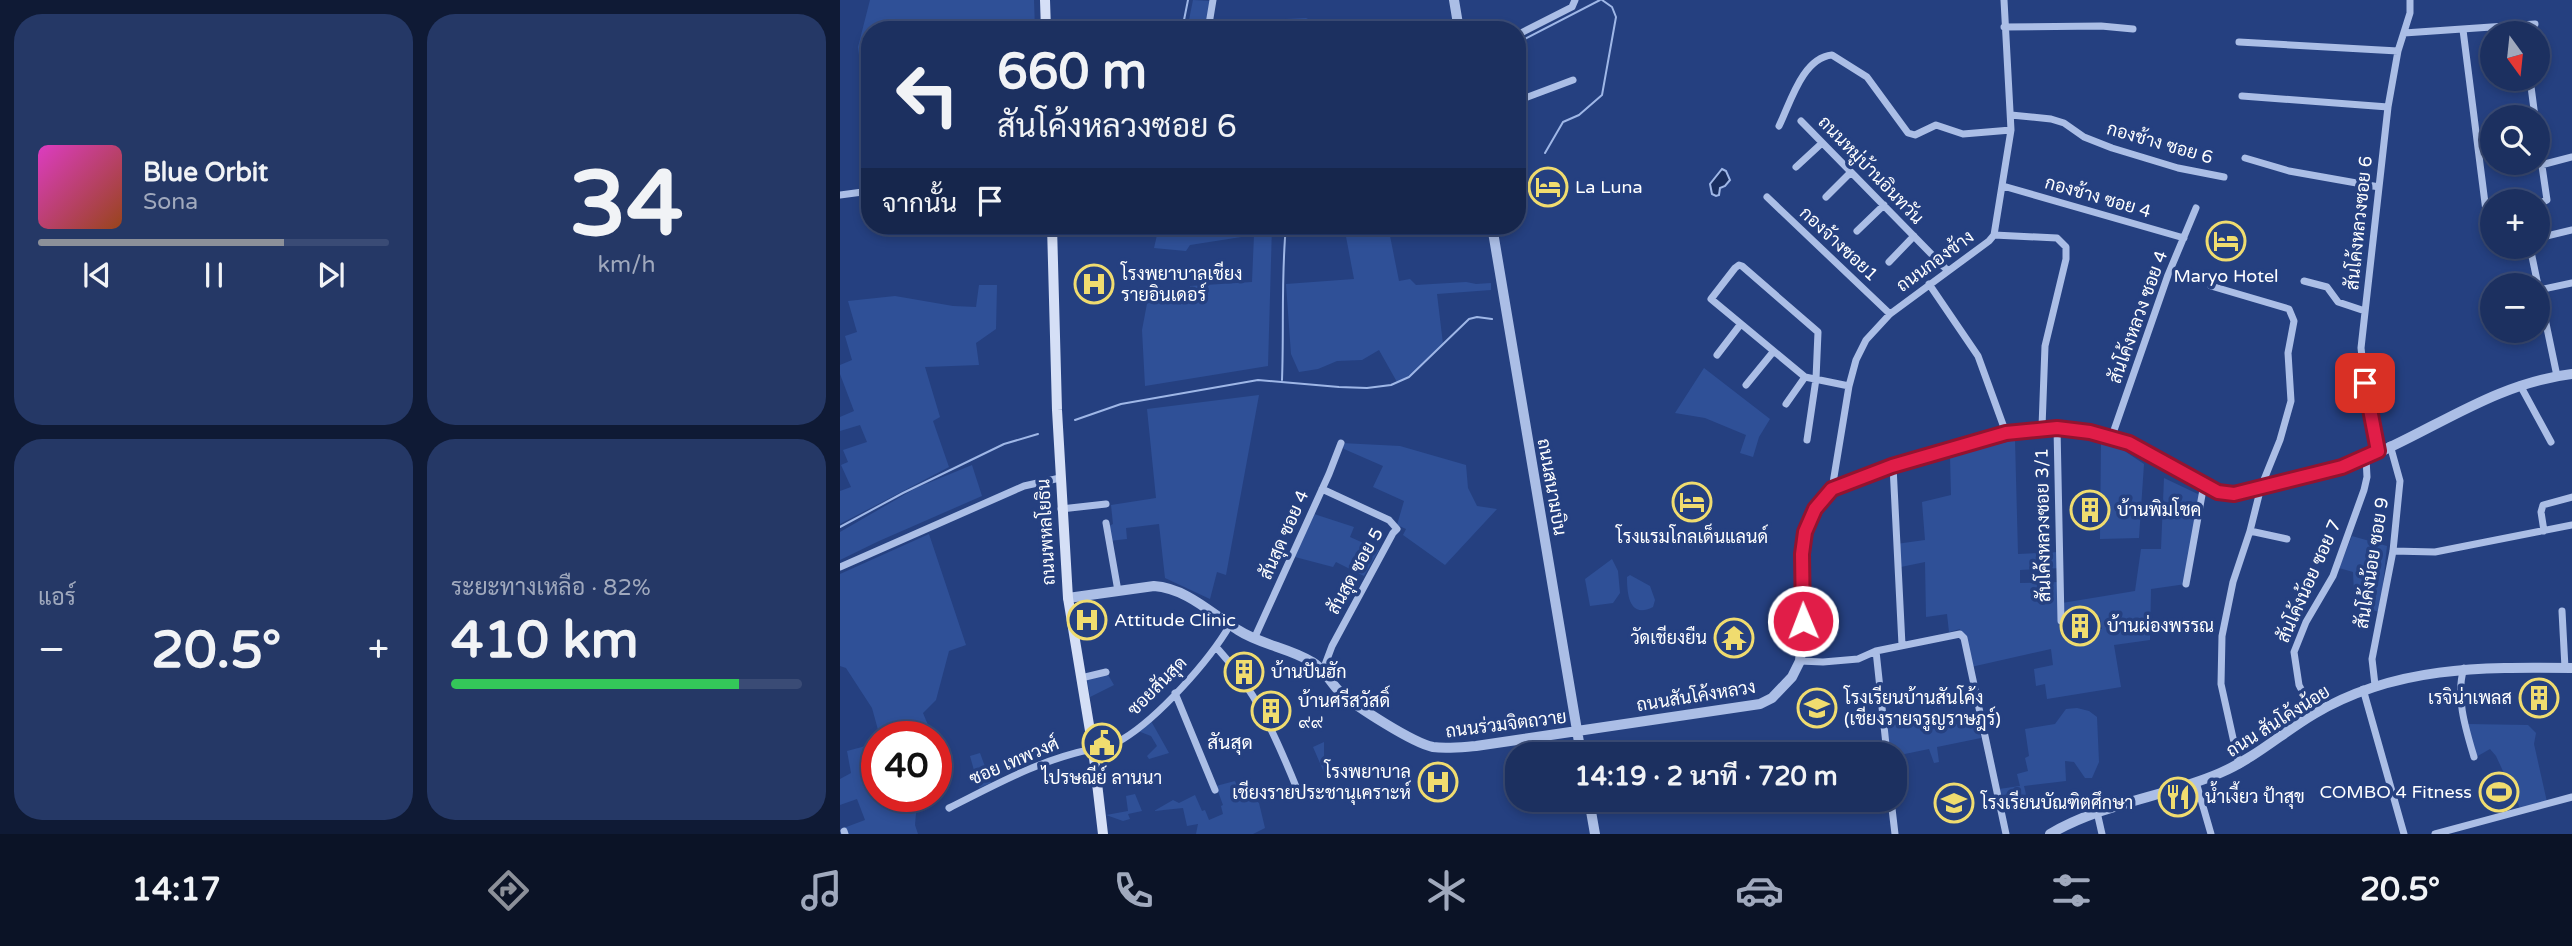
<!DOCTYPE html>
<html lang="th">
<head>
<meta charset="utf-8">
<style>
	:root { --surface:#1c3060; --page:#253866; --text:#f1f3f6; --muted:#a0a9bd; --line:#3a4b75; --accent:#8c9099 }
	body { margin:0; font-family:"Varela Round",Sarabun,sans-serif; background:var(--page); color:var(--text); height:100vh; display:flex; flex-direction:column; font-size:26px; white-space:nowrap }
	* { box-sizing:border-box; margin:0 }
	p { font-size:23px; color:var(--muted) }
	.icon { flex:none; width:38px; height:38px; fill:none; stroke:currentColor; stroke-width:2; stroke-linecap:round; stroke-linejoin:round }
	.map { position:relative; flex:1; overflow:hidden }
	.details { display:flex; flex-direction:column; gap:14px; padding:14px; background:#0f1a35; width:840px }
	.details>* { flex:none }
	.banner { position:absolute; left:21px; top:21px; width:665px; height:214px; border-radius:28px; box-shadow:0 4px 10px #0003,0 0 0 2px var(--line); background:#1c3060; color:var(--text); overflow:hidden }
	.needle { width:46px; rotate:165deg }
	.fabs { position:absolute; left:1640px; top:21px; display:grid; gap:14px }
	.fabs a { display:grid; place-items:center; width:70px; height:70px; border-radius:50%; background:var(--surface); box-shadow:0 4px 10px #0003,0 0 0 2px var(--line); font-size:35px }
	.speed { position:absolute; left:21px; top:721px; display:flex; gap:14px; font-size:35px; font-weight:700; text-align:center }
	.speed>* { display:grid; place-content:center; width:91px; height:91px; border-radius:50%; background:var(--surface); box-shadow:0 4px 10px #0003,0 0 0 2px var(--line); line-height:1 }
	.speed .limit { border:10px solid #d22; background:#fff; color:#111 }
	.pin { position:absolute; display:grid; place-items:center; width:60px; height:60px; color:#fff; margin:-30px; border-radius:14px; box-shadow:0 4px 10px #0006 }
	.me { position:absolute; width:77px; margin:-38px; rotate:359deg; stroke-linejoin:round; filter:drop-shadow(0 0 5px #0008) }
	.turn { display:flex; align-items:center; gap:24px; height:147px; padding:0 21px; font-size:32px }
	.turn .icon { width:91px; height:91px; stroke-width:2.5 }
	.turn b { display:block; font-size:49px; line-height:60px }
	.then { display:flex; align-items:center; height:66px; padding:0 21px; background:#0003; gap:14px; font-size:26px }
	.big { font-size:52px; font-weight:700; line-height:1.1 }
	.details .card { flex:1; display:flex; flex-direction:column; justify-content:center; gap:10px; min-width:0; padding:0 24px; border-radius:28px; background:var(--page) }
	.details .dial { align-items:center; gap:0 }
	.dial b { font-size:91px; line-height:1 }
	.song { display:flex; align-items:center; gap:21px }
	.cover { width:84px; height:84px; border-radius:10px; background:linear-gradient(135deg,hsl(310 70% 55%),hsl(20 70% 35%)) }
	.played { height:7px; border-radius:4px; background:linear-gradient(90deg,var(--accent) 70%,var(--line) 70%) }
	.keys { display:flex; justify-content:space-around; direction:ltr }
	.heat { display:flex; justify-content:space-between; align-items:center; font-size:38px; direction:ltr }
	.charge { height:10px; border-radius:5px; background:linear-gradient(90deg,#34c759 82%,var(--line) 0) }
	.details .tiles { flex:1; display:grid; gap:14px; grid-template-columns:repeat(2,1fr) }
	.trip { position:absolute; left:665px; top:742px; width:402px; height:70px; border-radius:28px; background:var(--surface); box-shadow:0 4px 10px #0003,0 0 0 2px var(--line); font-weight:700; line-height:70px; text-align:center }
	.menu { display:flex; height:112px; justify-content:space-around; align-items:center; background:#0b1326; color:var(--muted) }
	.menu .icon { width:49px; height:49px }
	.menu .current { color:var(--accent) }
	.menu b { font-size:32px; color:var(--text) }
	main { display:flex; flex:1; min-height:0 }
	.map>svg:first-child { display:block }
	.green { fill:#2f5097; fill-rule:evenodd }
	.water { fill:#192e60; stroke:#9fb7e7; stroke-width:2 }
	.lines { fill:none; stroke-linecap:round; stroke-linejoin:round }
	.stream { stroke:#9fb7e7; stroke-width:2 }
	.minor { stroke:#abbee6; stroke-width:7 }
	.tertiary { stroke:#abbee6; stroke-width:10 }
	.secondary { stroke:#d5dff6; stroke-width:10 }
	.route-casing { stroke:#92132f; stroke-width:18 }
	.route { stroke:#e11d48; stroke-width:12 }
	.labels { text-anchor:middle; stroke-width:7; stroke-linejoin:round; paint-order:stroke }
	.street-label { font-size:18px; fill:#fff; stroke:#254080 }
	.poi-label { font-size:18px; fill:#fff; stroke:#254080; text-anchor:start }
	.neighbourhood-label { font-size:19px; fill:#fff; stroke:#254080 }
</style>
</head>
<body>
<main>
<section class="details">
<div class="tiles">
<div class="card">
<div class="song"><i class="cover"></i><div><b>Blue Orbit</b><p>Sona</p></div></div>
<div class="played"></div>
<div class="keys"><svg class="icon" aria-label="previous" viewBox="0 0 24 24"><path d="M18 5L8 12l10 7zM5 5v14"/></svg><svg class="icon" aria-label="pause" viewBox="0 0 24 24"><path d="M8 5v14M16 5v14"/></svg><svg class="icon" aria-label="next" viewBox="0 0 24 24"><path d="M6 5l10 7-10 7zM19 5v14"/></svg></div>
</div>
<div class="card dial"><b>34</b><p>km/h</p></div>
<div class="card"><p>แอร์</p>
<div class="heat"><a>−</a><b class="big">20.5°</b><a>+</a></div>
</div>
<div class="card"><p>ระยะทางเหลือ · 82%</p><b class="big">410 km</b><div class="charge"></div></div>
</div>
</section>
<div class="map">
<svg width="1732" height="834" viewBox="0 0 1732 834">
	<rect width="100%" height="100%" fill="#254080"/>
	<path class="green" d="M30 0H194L195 30H30V87H23L18 47Z
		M353 0 370 1 365 30H347Z
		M466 18 475 22 479 30 408 29 406 21Z
		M319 226H432L428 366 305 386 302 330 309 293H349L350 286 412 282 414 235 350 245 346 251 314 248Z
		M504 226H548L559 281 570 279 576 285 626 282 636 284 651 283V290L597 294 603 344 569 377 557 382 539 350 522 360 497 361 478 369 459 372 451 354 446 284 514 279Z
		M139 285H157L156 329 136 343 139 365 85 367 100 417 93 421 109 467 0 524V491L11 487 1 465 8 462 3 450 27 442 20 425 0 431V417L14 411 0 374V365L12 360 5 336 17 332 8 301 55 296 113 306 136 307Z
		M864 368 930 419 919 437 913 457 900 453 906 435 865 418 835 413Z
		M419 395 386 575 377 572 370 599 325 578 319 524 286 528 287 539 269 541 267 527 273 524 271 505 316 498 307 409Z
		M1175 440 1178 554 1220 552 1221 568 1180 570V583L1221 582 1222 603 1295 591 1301 549H1321L1324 478 1362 496 1346 584 1311 589 1310 640 1274 645 1281 687 1207 699 1205 684 1196 686 1194 669 1213 665 1211 649 1131 667 1120 629 1109 632 1107 614 1086 617 1085 562 1056 568V544L1085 540 1082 502 1111 495 1110 456ZM1260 617 1262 629 1221 635 1222 621Z
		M501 443 560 446 626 465 628 488 637 506 657 509 605 565 563 535 566 529 557 525 564 501 533 487 543 466 504 449Z
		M1261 444 1283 450 1304 464 1299 538 1260 539Z
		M132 465 142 496 39 541 0 560V532L76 488Z
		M474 514 514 527 510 537 539 550 524 576 496 562 493 567 455 557Z
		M89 534 126 645 109 651 96 700 83 713 88 725 55 737H40L32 708 6 668 0 666V574Z
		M1512 536 1547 546 1540 612 1527 609 1528 598 1514 593 1513 572 1499 568Z
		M772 559 778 571 780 593 773 603 750 606 745 579Z
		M790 575 810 586 815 600 813 607C789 619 787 594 787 577Z
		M267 673 274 685 250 697 247 679Z
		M1237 708 1249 711 1257 717 1259 762 1252 778H1245L1234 762 1225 761 1226 781 1184 786 1188 803 1162 806 1159 789 1180 786 1177 774 1188 771 1185 758 1189 756 1185 729 1215 724 1226 709Z
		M1087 720 1091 729 1138 720 1141 738 1097 747 1099 762 1094 763 1089 749 1055 756 1050 754 1047 726Z
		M311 721 329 753 309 759 307 756 317 746 311 736 298 731Z
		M1627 724 1688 725 1696 733 1694 744 1707 802 1680 808 1656 756 1650 749 1636 757Z
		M484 742V758L497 770 486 777 473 747Z
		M37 743V796H70L76 813 75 825 78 834H2L1 829 25 820 17 799 0 805V779L11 773 7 751Z
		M140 753 151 783 139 788 130 756Z
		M395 781 401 799 411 797 419 803 425 828 413 834H356L358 824 347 826 343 808 314 811 333 800 339 803 355 795 362 811 365 810 369 820 383 814 381 806 383 805 376 786Z
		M295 794 302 811 288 814 290 819 283 821 266 815 288 811 286 796Z"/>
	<path class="water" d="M882 169 886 171 890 180 885 186 880 188 879 195 876 196 872 194 870 184Z"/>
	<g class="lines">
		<path class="stream" d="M342 30 348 0
			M677 43 760 0
			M705 153 723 122 739 115 762 95 776 17 772 7 762 0
			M442 380C444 329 441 277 446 226
			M235 420 281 404 418 380 499 387 527 388 551 385 569 377 629 319 637 317 652 319
			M0 527 63 493 164 444 198 434"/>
		<path class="minor" d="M1164 27 1261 26 1293 29
			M368 30 373 0
			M1623 30 1646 211 1652 214
			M1564 33 1695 24
			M677 35 732 7 735 0
			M1399 42 1558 51
			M1690 79 1695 117
			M1402 96 1548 107
			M677 101 733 80
			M1171 115 1211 119 1224 123 1244 137 1272 148 1338 168 1384 177
			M961 121 1107 270
			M939 126C950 104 962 58 992 55L1027 77 1068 133 1075 135 1096 125 1123 134 1171 130
			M1698 139 1707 200 1698 204
			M1405 158 1449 171 1539 187
			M1701 165 1732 157
			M956 167 982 143
			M1163 186 1344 238
			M0 195 30 191
			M927 197 1050 314
			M986 197 1011 172
			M1017 231 1044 205
			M1154 235 1217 238 1226 247V259L1205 346 1202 427
			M1698 238 1732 230
			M1690 247 1717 376
			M1049 262 1074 236
			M1464 281 1487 287 1498 302 1525 311
			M1089 284 1138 356 1166 433
			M1371 286 1449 309 1454 321 1448 353 1451 401 1440 440 1421 487 1410 531 1393 582 1382 636 1381 684 1399 765
			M1699 290 1732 283
			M877 355 900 325
			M906 385 933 352
			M1680 385 1711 442
			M946 404 965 377
			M1217 428 1221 621
			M1272 436 1328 275 1356 208
			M967 440 976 379 978 332 902 266 899 265 895 268 871 299 965 377 1009 386
			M1538 451 1525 383 1521 348 1548 107 1558 51 1570 13V0
			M1053 466 1062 645
			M482 489 549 520 557 529 553 533 492 646 483 670
			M992 489 1009 386 1016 360 1026 340 1050 314 1149 241 1154 235 1171 130 1164 0
			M221 509 266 504
			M266 523 278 591
			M1410 531 1447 539
			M1704 531 1701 512 1703 505 1732 497
			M1553 551 1595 552 1732 525
			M0 567 184 486 220 478
			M1346 584 1364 484
			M1722 611 1725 668
			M414 639 489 474 501 443
			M377 648C415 689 436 737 457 789
			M1036 651 1047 754
			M960 661 983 662 1018 659 1036 651 1120 634 1124 638 1166 834
			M1624 668C1615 696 1626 730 1634 757
			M241 678 266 672
			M1535 685 1532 659 1553 551 1560 481 1550 445
			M1523 689 1564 834
			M335 693 375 790
			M1474 714 1459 685 1454 652 1466 622 1493 576 1524 490 1527 477 1526 458
			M253 752C263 748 273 745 283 739 319 717 369 661 390 625
			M1356 782 1371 834
			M1051 800 1055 834
			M109 808C155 785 201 759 253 749
			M1257 812 1262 834
			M4 831 5 834
			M1595 834 1732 797"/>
		<path class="tertiary" d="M614 0 619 30
			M652 226 741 754
			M228 598 314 586C346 588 372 614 398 630 421 645 450 648 472 662 485 669 490 683 501 693 517 707 573 743 593 747 607 749 622 747 636 746L920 704 932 698 952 677 960 661 963 621 962 554 966 532 975 508 992 489 1053 466 1166 433 1217 428 1250 431 1289 443 1378 492 1394 494C1436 482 1482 475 1524 459 1594 430 1655 383 1732 374
			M749 800 755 834
			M1210 834C1262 803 1325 797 1380 773 1415 758 1442 733 1474 714 1555 666 1641 667 1732 668"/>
		<path class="secondary" d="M205 0 206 30
			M212 226 217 410 228 598 253 749 263 834"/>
	</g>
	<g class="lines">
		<defs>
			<path id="route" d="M963 621 962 554 965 532 975 509 992 489 1052 466 1166 433 1217 428 1250 432 1289 443 1378 492 1394 494 1502 467 1538 451 1525 383"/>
		</defs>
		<use href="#route" class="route-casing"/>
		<use href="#route" class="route"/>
	</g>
	<defs>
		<symbol id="hotel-ring" viewBox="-11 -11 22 22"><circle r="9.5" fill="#254080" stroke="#f0dc6f" stroke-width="1.5"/><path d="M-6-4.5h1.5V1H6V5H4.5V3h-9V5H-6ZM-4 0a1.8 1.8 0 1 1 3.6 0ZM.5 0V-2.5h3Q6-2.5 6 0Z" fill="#f0dc6f"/></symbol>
		<symbol id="hospital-ring" viewBox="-11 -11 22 22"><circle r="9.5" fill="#254080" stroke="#f0dc6f" stroke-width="1.5"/><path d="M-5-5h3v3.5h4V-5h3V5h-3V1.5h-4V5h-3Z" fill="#f0dc6f"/></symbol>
		<symbol id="building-ring" viewBox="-11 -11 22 22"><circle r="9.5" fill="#254080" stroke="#f0dc6f" stroke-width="1.5"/><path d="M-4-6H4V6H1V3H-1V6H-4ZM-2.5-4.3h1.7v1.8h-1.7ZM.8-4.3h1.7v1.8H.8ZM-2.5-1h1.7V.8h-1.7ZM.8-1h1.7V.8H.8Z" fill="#f0dc6f"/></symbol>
		<symbol id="temple-ring" viewBox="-11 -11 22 22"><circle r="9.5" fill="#254080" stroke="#f0dc6f" stroke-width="1.5"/><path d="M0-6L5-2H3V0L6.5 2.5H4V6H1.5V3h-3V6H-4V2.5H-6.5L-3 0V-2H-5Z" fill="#f0dc6f"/></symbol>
		<symbol id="school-ring" viewBox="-11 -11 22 22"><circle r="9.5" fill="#254080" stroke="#f0dc6f" stroke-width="1.5"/><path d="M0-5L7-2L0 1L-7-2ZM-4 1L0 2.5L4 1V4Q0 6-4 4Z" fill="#f0dc6f"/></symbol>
		<symbol id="civic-ring" viewBox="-11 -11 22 22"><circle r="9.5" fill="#254080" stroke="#f0dc6f" stroke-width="1.5"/><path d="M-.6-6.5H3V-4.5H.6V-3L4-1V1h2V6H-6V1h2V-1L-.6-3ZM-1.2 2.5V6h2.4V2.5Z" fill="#f0dc6f"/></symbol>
		<symbol id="stadium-ring" viewBox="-11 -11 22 22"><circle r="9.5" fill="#254080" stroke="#f0dc6f" stroke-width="1.5"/><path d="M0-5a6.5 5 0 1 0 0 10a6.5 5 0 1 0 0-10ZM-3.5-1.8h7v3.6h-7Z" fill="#f0dc6f"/></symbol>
		<symbol id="restaurant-ring" viewBox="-11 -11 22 22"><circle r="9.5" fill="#254080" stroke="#f0dc6f" stroke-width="1.5"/><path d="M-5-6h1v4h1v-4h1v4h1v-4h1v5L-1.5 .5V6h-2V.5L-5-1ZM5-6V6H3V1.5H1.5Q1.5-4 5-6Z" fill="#f0dc6f"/></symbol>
	</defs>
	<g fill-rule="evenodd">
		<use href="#hotel-ring" x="686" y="165" width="44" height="44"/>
		<use href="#hotel-ring" x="1364" y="219" width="44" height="44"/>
		<use href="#hospital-ring" x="232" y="262" width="44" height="44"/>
		<use href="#hotel-ring" x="830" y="480" width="44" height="44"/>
		<use href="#building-ring" x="1228" y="488" width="44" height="44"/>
		<use href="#hospital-ring" x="225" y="598" width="44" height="44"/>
		<use href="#building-ring" x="1218" y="604" width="44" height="44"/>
		<use href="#temple-ring" x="872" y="616" width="44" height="44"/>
		<use href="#building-ring" x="382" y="650" width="44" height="44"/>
		<use href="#building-ring" x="1677" y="676" width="44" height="44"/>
		<use href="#school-ring" x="955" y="686" width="44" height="44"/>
		<use href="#building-ring" x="409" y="689" width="44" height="44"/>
		<use href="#civic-ring" x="240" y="721" width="44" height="44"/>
		<use href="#hospital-ring" x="576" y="760" width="44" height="44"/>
		<use href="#stadium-ring" x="1637" y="770" width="44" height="44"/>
		<use href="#restaurant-ring" x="1316" y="775" width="44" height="44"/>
		<use href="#school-ring" x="1092" y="781" width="44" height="44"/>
	</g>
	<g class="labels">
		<g class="street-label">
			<text transform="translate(1320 143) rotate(16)" y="6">กองช้าง ซอย 6</text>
			<text transform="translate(1031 170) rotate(46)" y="6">ถนนหมู่บ้านอินทวัน</text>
			<text transform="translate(1258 197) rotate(16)" y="6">กองช้าง ซอย 4</text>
			<text transform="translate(1519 223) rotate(-84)" y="6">สันโค้งหลวงซอย 6</text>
			<text transform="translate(999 244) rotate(43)" y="6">กองจ้างซอย1</text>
			<text transform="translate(1095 261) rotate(-36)" y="6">ถนนกองช้าง</text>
			<text transform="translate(1298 317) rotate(-70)" y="6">สันโค้งหลวง ซอย 4</text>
			<text transform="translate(712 487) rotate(80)" y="6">ถนนสนามบิน</text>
			<text transform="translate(1203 525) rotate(-91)" y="6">สันโค้งหลวงซอย 3/1</text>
			<text transform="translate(206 532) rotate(-93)" y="6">ถนนพหลโยธิน</text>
			<text transform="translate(444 535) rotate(-66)" y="6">สันสุด ซอย 4</text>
			<text transform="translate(1532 563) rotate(-81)" y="6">สันโค้งน้อย ซอย 9</text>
			<text transform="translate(515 571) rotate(-61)" y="6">สันสุด ซอย 5</text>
			<text transform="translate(1469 581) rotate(-66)" y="6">สันโค้งน้อย ซอย 7</text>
			<text transform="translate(317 686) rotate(-45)" y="6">ซอยสันสุด</text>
			<text transform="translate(856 696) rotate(-9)" y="6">ถนนสันโค้งหลวง</text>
			<text transform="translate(1438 721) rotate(-32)" y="6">ถนน สันโค้งน้อย</text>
			<text transform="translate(666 724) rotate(-7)" y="6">ถนนร่วมจิตถวาย</text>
			<text transform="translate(174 761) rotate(-23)" y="6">ซอย เทพวงศ์</text>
		</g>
		<g class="poi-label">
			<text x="735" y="193">La Luna</text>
			<text x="281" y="280">โรงพยาบาลเชียง<tspan x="281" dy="21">รายอินเดอร์</tspan></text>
			<text x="1386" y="282" text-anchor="middle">Maryo Hotel</text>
			<text x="1277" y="516">บ้านพิมโชค</text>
			<text x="852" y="543" text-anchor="middle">โรงแรมโกลเด็นแลนด์</text>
			<text x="274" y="626">Attitude Clinic</text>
			<text x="1267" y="632">บ้านผ่องพรรณ</text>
			<text x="867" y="644" text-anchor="end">วัดเชียงยืน</text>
			<text x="431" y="678">บ้านปันฮัก</text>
			<text x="1004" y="704">โรงเรียนบ้านสันโค้ง<tspan x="1004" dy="21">(เชียงรายจรูญราษฎร์)</tspan></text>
			<text x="1672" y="704" text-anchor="end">เรจิน่าเพลส</text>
			<text x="458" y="707">บ้านศรีสวัสดิ์<tspan x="458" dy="21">๙๙</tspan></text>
			<text x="571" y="778" text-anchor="end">โรงพยาบาล<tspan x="571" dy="21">เชียงรายประชานุเคราะห์</tspan></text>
			<text x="262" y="784" text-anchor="middle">ไปรษณีย์ ลานนา</text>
			<text x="1632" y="798" text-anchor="end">COMBO 4 Fitness</text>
			<text x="1365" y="803">น้ำเงี้ยว ป้าสุข</text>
			<text x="1141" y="809">โรงเรียนบัณฑิตศึกษา</text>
		</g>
		<g class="neighbourhood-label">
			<text x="390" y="749">สันสุด</text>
		</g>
	</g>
</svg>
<div class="fabs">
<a><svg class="needle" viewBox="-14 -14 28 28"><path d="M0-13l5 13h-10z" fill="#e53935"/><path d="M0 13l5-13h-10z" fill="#a0a9bd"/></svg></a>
<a><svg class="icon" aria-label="search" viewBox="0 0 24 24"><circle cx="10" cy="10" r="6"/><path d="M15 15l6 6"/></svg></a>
<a>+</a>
<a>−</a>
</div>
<div class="speed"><div class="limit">40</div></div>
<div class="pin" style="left:1525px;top:383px;background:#d93025"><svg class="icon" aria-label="arrive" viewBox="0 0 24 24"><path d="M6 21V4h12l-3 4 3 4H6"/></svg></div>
<svg class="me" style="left:963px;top:621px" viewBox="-20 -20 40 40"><circle r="17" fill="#e11d48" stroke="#fff" stroke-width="3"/><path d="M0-11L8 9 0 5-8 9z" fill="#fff"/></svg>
<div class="trip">14:19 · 2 นาที · 720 m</div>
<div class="banner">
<div class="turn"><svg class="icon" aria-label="left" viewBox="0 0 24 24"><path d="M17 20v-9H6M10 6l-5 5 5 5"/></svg><div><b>660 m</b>สันโค้งหลวงซอย 6</div></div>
<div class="then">จากนั้น<svg class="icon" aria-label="arrive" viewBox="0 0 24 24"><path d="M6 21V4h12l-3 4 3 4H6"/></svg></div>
</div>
</div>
</main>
<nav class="menu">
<b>14:17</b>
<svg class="icon current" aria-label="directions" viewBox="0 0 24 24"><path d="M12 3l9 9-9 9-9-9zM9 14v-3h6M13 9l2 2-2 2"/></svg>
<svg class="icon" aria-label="music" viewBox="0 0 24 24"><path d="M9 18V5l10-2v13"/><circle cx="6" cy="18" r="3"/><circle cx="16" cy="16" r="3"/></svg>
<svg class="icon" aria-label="phone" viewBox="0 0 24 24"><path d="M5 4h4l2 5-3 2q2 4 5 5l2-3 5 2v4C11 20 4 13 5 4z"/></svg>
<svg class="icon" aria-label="climate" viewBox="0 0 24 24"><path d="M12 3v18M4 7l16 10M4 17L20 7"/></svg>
<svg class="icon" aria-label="car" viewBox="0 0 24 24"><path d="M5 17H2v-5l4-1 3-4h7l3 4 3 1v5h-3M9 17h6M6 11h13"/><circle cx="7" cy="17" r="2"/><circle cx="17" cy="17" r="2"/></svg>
<svg class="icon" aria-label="filters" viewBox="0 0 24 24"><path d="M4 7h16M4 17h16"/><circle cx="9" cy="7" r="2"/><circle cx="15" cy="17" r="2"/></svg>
<b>20.5°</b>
</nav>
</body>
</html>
